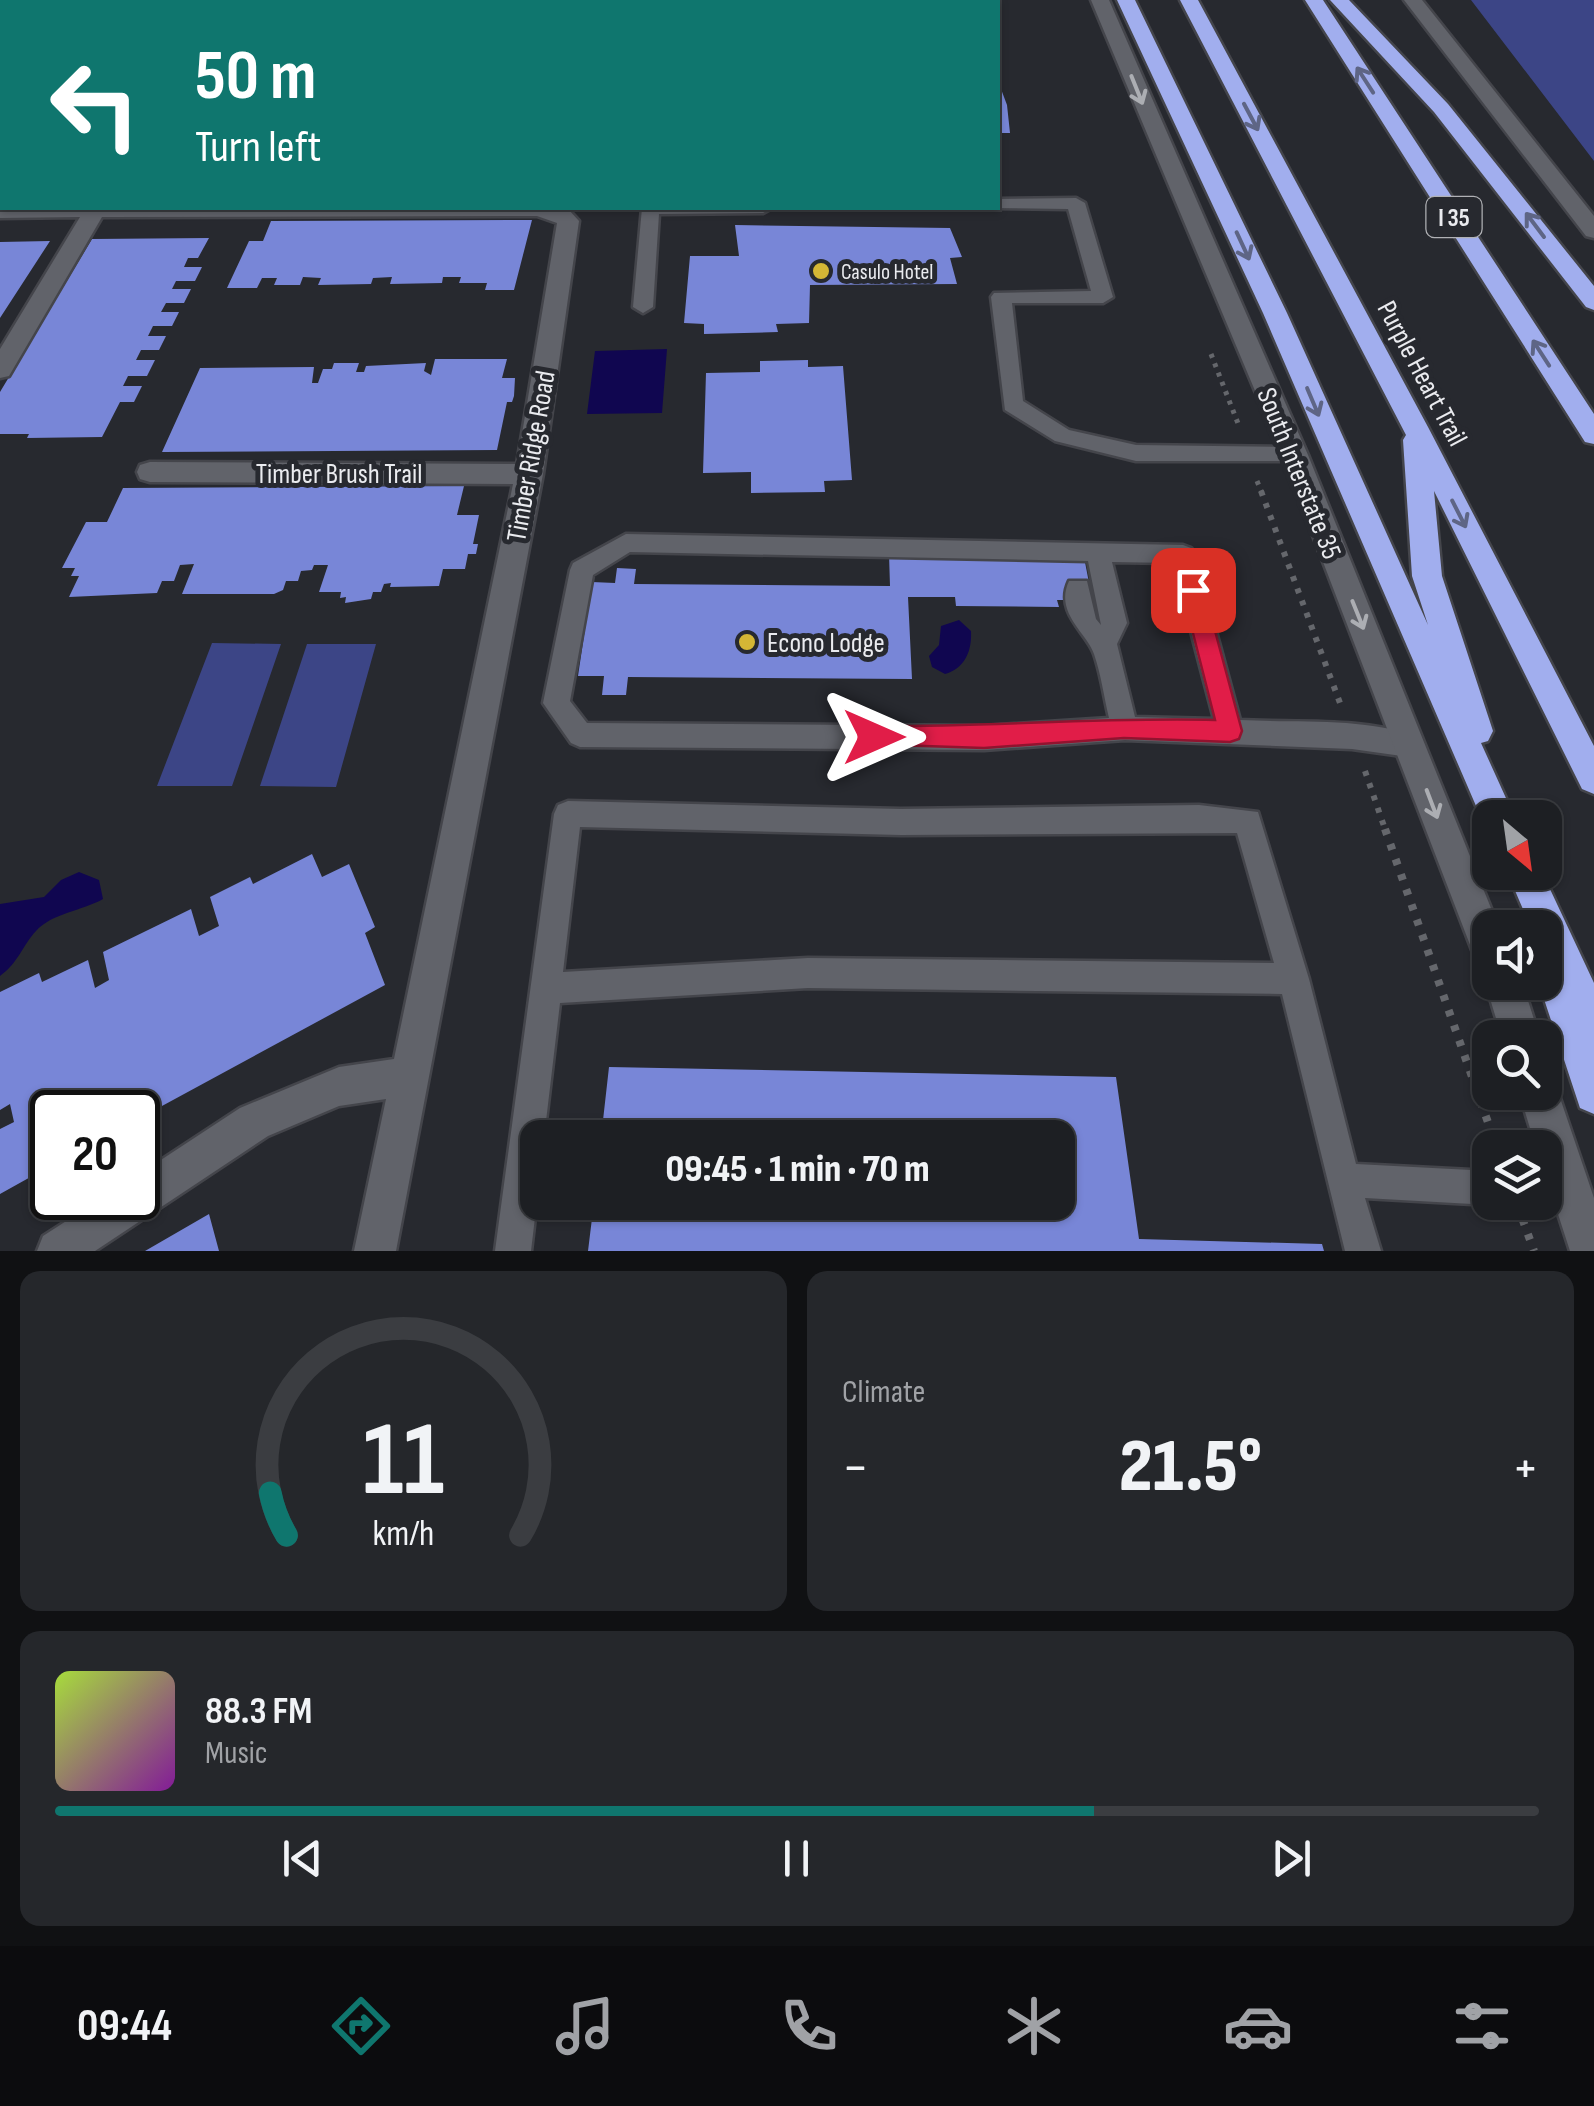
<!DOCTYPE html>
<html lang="en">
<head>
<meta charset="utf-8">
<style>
	:root { --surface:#1d1f23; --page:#25272b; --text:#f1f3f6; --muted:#a0a2a6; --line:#3b3d41; --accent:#0f766e }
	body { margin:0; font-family:"Sofia Sans Condensed",sans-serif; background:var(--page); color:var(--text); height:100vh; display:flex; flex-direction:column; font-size:38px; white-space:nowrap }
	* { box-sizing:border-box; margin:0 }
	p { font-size:32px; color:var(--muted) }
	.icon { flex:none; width:55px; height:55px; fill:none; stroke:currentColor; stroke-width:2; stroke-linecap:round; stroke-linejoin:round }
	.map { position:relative; height:1251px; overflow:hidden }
	.panel { display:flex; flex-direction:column; gap:20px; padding:20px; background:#101113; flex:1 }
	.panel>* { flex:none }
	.top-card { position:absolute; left:0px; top:0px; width:1000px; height:210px; box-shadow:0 2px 8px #0004,0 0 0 2px var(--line); background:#0f766e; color:#fff; overflow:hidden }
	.needle { width:65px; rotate:151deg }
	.controls { position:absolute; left:1472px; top:800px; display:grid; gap:20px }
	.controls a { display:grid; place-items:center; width:90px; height:90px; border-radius:20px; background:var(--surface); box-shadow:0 2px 8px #0004,0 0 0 2px var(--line); font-size:50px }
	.speed { position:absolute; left:30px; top:1090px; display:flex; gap:20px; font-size:50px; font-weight:700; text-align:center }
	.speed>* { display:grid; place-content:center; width:130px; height:130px; border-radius:50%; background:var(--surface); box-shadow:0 2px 8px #0004,0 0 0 2px var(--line); line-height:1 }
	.speed .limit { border:5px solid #111; border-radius:15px; background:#fff; color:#111 }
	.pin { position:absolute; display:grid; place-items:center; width:85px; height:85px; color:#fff; margin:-42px; border-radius:20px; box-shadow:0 5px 15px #0006 }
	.me { position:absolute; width:110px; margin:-55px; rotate:90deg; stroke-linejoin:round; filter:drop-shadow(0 0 8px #0008) }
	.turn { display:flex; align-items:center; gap:35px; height:210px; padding:0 30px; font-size:45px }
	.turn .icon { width:130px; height:130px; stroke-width:2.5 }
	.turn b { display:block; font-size:70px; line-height:85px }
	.big { font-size:75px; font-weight:800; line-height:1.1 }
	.panel .card { flex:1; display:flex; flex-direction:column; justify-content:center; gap:15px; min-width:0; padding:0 35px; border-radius:20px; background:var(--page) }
	.panel .dial { align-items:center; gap:0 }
	.dial svg { height:260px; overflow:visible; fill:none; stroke:var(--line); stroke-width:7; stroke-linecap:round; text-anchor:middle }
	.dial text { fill:var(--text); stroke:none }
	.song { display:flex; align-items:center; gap:30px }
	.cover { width:120px; height:120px; border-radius:15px; background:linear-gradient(135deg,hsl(80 70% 55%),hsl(290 70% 35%)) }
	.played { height:10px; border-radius:5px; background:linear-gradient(90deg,var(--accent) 70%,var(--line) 70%) }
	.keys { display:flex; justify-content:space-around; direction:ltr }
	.heat { display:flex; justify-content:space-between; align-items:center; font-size:55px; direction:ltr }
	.panel .tiles { flex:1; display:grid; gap:20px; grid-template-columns:1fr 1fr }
	.card:last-child { grid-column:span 2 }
	.trip { position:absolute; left:520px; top:1120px; width:555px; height:100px; border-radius:20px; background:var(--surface); box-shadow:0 2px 8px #0004,0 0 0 2px var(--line); font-weight:800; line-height:100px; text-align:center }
	.dock { display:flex; height:160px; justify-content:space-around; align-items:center; background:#0c0c0e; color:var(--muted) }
	.dock .icon { width:70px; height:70px }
	.dock .on { color:var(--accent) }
	.dock b { font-size:45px; color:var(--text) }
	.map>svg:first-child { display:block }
	.green { fill:#3c4586 }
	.water { fill:#100650 }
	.building { fill:#7886d7 }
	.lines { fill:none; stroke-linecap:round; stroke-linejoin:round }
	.lane-casing { stroke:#44454b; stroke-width:5 }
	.street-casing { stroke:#44454b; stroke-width:5 }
	.secondary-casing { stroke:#44454b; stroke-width:5 }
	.highway-casing { stroke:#44454b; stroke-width:5 }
	.path-far2 { stroke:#65676c; stroke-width:5; stroke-dasharray:4 6; stroke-linecap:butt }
	.path-far1 { stroke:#65676c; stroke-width:6; stroke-dasharray:5 8; stroke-linecap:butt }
	.path { stroke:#65676c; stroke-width:8; stroke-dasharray:6 10; stroke-linecap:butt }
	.lane { fill:#61636a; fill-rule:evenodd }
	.street { fill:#61636a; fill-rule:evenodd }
	.secondary { fill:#61636a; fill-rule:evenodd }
	.highway { fill:#a1aeee; fill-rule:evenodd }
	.oneway { stroke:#5e6585 }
	.oneway2 { stroke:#acaeb3 }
	.route { fill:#e11d48; stroke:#92132f; stroke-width:2.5 }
	.poi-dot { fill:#d4b635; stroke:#27292f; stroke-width:4 }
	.labels { text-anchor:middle; stroke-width:10; stroke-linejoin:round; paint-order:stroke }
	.far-poi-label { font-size:22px; fill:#eaebef; stroke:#27292f; text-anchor:start }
	.shield { fill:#27292f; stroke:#b0b1b5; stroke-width:2.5 }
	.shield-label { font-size:25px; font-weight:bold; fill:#eaebef }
	.street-label { font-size:28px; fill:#eaebef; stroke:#27292f }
	.poi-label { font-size:28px; fill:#eaebef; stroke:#27292f; text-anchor:start }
</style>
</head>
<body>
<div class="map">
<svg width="1594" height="1251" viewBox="0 0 1594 1251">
	<rect width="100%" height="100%" fill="#27292f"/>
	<path class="green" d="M1471 0H1594V161Z
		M212 643 281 644 232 786H157Z
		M307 644H376L336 787 260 786Z"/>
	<path class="water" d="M667 349 662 413 587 414 595 351Z
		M959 620 971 631C972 651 965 668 945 674L932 667 929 656 939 645 941 626Z
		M79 872 99 880 103 899C82 911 52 913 36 931 22 946 19 962 0 976V904L44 897 61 880Z"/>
	<path class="building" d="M998 81 1007 105 1010 133H998Z
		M532 220 514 290H485L487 283H459L461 277H443L442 283 390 284 392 277 373 278 371 284 318 285 321 278 303 277 300 285H274L277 278H262L257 288H227L249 241H263L271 221Z
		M735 225 950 228 962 257 950 258 957 284 810 285 809 323 776 324 778 332 704 334V324L684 323 690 256H739Z
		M209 238 198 258H188L184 267H202L195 281H176L172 289H191L184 303H166L161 312H179L172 326H153L148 336H166L159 350H141L136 360H155L147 376H128L123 386H142L134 402H120L102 437 27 438 29 434H0V392L92 239Z
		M50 241 0 318V242Z
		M435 359H507L502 378H515L514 396 512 402H507L497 450 162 452 200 368 314 367 312 383H318L323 369H332L334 363H359L356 372H364L366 366 426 363 424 371 431 375Z
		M808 360V367L843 366 852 480 824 481 825 492 751 493V472L703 473 706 373 760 372V361Z
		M464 486 457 515H479L473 544H478L476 554H468L465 569H443L439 586 390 587 391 583 384 584 381 592H373L371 599 345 603 346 597 340 598 341 592H319L328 565H314L312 570 301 571 298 581H286L283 590 274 594H182L194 564 180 565 174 581H162L157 593 69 597 79 576H71L75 568H62L86 522H107L123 488Z
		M889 554 1084 557 1090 588 1068 587 1071 600H1057L1059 607 956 606 955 597H908L912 679 628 677 626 695H602L604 676H578L592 582 615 583 617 568 636 569 634 584 890 586Z
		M312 854 322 877 349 864 375 927 365 933 385 985 138 1119V1112H52V1165L0 1194V1129L14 1122 10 1104 0 1110V992L39 973 42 982 88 960 95 988 109 980 103 952 191 909 199 936 219 926 210 897 250 877 253 884Z
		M609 1067 1116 1077 1139 1239 1322 1244 1324 1251H588L594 1202H1058V1138H601Z
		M209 1214 219 1251H145Z"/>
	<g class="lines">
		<defs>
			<path id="lane" d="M1076 198 1085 203 1113 297 1103 303H1012L1023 401 1069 430 1136 445 1295 447 1303 449 1306 455 1303 461H1136L1055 441 1005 410 991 297 994 293 1091 291 1068 209 991 208H998V199Z
				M642 208H772L763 213 659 214 653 307 643 313 633 307Z
				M626 534 1183 545 1191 548 1195 554 1240 720C1297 723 1365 717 1419 737L1422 745 1419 753 1409 757 1352 749 1125 740 984 750 580 747 571 743 543 703 570 570 573 563ZM630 552 1088 561 1101 625 1096 619 1087 581H1069C1054 613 1087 633 1094 654 1101 674 1104 697 1109 718L984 726 587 723 570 701 593 575ZM1112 562 1173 563 1214 719 1135 717 1117 644 1127 623Z
				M568 801 901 809 1199 805 1258 812 1309 979 1356 1164 1490 1171V1202H1496L1490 1205 1365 1198 1381 1251H1345L1282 994 808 988 560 1003 544 1138H538V1192L531 1251H495L554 814 558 805ZM580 827 901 835 1237 833 1274 963 808 958 563 972Z"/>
			<path id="street" d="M0 204 2 208H557L569 210 579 221 543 474 396 1251H354L386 1099 339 1106 268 1136 95 1251H37L43 1236 102 1198H138V1175L240 1108 339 1067 394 1059 513 484 150 482 140 479 137 472 140 465 150 462 517 464 557 223 537 216 102 217 9 376 0 378V349L80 217 0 218Z"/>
			<path id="secondary" d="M1091 0H1109L1308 455 1499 928H1490V968L1477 963 1472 950 1282 455Z
				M1404 0H1422L1594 216V238L1586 236Z
				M1490 969V982H1522L1540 1038H1502L1485 982Z
				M1545 1075 1552 1078 1558 1092 1594 1198V1251H1570L1545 1174V1148H1536L1519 1092H1545Z"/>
			<path id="highway" d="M1117 0H1135L1287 313 1428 625 1412 576 1403 440 1406 435 1180 0H1198L1428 427 1594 746V794L1582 789 1434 491 1442 576 1493 731 1488 741 1481 743 1515 818H1490V830L1486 829 1263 313Z
				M1305 0H1323L1594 414V444L1585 442Z
				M1330 0H1349L1448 104 1594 286V310L1586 307 1434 112Z
				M1507 872H1542L1594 983V1114L1580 1108 1542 993 1548 980 1554 978 1545 958V928H1531Z"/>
		</defs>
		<use href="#lane" class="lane-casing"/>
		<use href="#street" class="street-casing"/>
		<use href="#secondary" class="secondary-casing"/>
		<use href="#highway" class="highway-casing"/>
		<path class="path-far2" d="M1211 354 1239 426
			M1257 481 1262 493"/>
		<path class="path-far1" d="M1261 491 1340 703
			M1365 771 1386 832"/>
		<path class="path" d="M1385 829 1497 1148
			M1517 1204 1534 1251"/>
		<use href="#lane" class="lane"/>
		<use href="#street" class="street"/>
		<use href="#secondary" class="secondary"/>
		<use href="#highway" class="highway"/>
	</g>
	<defs><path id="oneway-shaft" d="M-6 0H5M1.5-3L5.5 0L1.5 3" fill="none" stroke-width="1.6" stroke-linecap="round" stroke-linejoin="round" transform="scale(2.5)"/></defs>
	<g class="oneway">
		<use href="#oneway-shaft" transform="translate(1365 80) rotate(-123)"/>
		<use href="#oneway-shaft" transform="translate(1251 117) rotate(62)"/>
		<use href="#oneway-shaft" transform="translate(1535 225) rotate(-127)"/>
		<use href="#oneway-shaft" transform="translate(1243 246) rotate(65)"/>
		<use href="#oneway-shaft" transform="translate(1541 353) rotate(-123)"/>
		<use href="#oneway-shaft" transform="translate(1313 402) rotate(67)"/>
		<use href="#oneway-shaft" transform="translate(1459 514) rotate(63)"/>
	</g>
	<g class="oneway2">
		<use href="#oneway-shaft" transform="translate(1137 90) rotate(68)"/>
		<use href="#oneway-shaft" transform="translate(1358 615) rotate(68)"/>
		<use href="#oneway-shaft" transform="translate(1432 804) rotate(69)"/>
	</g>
	<path class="route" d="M1193 581 1204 590 1242 731 1239 739 1230 742 1124 738 984 748 866 744 862 737 866 729 874 726C988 727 1101 717 1215 720L1182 590Z"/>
	<g class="poi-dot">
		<circle cx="821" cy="271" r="10"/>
		<circle cx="747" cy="642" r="10"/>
	</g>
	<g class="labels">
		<g class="far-poi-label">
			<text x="841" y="279">Casulo Hotel</text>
		</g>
		<rect class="shield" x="1426.5" y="197" width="55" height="40" rx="8"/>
		<g class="shield-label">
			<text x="1454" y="226">I 35</text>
		</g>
		<g class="street-label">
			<text transform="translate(1423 373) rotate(62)" y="10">Purple Heart Trail</text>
			<text transform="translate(530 456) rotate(-80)" y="10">Timber Ridge Road</text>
			<text x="339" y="483">Timber Brush Trail</text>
			<text transform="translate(1300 473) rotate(68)" y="10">South Interstate 35</text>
		</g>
		<g class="poi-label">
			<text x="767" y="652">Econo Lodge</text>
		</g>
	</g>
</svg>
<div class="controls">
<a><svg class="needle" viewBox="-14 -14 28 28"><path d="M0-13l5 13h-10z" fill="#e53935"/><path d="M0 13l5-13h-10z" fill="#a0a2a6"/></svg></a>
<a><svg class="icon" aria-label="sound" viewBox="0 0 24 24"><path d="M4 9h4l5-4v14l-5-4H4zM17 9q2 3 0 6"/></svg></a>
<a><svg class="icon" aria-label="search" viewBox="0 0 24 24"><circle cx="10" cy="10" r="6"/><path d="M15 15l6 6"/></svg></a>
<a><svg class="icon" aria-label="layers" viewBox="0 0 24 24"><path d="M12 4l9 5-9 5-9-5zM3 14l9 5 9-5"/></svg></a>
</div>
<div class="speed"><div class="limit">20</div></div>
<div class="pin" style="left:1193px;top:590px;background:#d93025"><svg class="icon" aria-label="arrive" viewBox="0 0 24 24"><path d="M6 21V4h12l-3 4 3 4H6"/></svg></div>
<svg class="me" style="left:874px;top:737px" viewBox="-20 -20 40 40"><path d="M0-17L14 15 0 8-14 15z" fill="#e11d48" stroke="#fff" stroke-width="4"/></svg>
<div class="trip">09:45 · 1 min · 70 m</div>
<div class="top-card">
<div class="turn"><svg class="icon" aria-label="left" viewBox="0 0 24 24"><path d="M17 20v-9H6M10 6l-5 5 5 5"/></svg><div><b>50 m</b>Turn left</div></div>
</div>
</div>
<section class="panel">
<div class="tiles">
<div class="card dial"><svg viewBox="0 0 100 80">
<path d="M14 69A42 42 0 1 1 86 69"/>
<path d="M14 69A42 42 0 0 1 9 56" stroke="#0f766e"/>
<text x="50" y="56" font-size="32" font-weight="700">11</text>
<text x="50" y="72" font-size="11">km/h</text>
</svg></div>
<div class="card"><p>Climate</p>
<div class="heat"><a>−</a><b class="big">21.5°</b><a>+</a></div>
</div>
<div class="card">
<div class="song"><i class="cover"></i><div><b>88.3 FM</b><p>Music</p></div></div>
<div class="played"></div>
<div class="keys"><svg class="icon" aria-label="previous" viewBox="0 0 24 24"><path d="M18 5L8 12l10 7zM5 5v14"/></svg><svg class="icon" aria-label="pause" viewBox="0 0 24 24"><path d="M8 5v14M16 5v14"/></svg><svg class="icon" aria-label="next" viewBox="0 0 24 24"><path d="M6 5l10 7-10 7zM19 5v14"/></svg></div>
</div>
</div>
</section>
<nav class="dock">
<b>09:44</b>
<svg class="icon on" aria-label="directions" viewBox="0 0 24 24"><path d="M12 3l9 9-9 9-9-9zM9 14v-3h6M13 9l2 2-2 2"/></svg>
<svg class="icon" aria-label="music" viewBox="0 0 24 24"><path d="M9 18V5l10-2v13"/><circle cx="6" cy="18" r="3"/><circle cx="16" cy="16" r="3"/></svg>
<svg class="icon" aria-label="phone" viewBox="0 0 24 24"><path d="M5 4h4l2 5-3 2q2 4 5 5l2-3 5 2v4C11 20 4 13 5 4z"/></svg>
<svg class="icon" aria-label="climate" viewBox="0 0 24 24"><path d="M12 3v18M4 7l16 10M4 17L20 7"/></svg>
<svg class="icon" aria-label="car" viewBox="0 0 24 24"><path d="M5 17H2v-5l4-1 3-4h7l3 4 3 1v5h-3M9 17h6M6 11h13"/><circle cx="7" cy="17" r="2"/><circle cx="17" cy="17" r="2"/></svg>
<svg class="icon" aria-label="filters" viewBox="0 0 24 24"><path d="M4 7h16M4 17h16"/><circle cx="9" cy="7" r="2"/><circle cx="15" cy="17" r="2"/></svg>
</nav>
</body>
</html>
